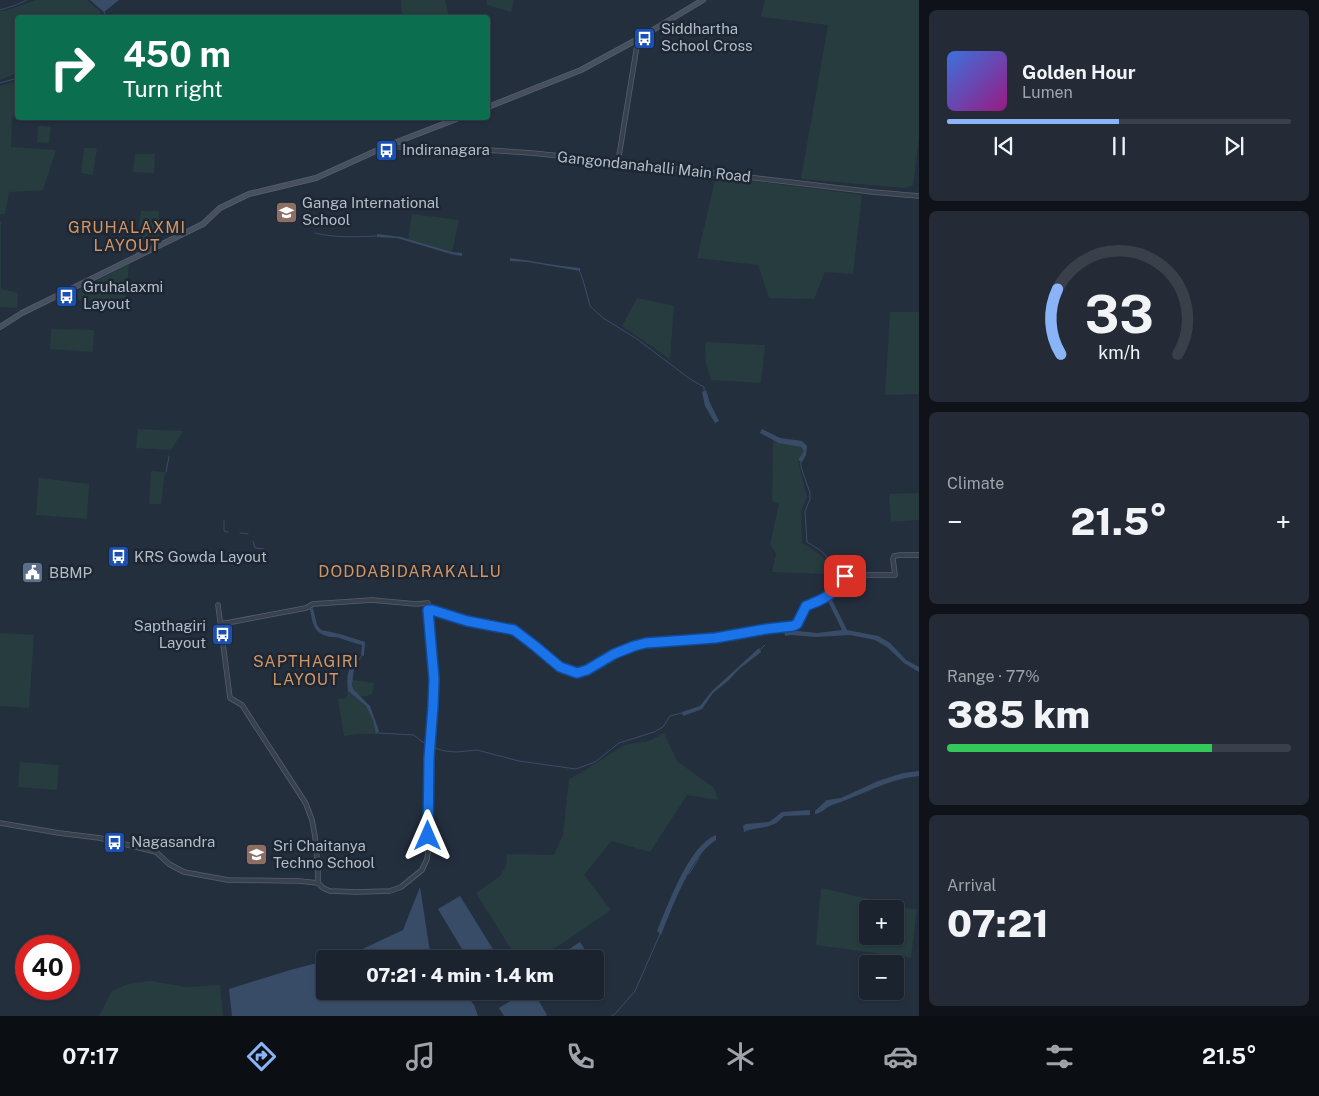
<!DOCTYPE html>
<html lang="en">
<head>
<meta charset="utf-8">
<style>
	:root { --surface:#1b232e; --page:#242b36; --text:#f1f3f6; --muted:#a0a4aa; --line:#39404a; --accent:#8ab4f8 }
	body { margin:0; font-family:"Public Sans",sans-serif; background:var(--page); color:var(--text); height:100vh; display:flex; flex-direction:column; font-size:19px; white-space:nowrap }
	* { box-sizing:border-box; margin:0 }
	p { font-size:16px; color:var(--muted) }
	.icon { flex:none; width:28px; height:28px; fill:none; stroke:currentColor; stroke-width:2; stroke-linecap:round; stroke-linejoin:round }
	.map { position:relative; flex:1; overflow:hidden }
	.side { display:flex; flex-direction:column; gap:10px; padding:10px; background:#0f1319; width:400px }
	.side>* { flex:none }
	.banner { position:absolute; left:15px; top:15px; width:475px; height:105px; border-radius:5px; box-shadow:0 1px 4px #0004,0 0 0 1px var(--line); background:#0b6e4f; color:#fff; overflow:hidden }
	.buttons { position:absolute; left:859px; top:900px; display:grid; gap:10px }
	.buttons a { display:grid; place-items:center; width:45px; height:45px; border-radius:5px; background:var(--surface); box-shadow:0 1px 4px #0004,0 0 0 1px var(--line); font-size:25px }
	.speed { position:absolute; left:15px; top:935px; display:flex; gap:10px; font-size:25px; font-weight:700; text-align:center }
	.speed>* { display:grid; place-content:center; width:65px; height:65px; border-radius:50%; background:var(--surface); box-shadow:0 1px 4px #0004,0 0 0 1px var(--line); line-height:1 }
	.speed .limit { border:8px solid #d22; background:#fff; color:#111 }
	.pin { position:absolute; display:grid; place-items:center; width:42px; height:42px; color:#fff; margin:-21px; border-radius:10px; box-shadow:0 2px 8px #0006 }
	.me { position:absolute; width:55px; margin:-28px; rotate:0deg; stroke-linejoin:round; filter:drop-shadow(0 0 4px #0008) }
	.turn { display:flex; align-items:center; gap:18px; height:105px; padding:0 25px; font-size:22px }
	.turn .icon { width:65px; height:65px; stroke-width:2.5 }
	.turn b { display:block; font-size:35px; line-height:42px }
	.big { font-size:38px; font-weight:800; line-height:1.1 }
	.side .widget { flex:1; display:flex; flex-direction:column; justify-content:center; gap:8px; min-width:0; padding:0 18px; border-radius:8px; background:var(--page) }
	.side .dial { align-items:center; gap:0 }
	.dial svg { height:130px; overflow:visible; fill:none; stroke:var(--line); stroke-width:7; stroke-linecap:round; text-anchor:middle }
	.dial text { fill:var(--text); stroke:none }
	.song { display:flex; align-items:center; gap:15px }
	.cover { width:60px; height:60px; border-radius:8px; background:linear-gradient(135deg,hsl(220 70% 55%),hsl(310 70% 35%)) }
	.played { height:5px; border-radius:2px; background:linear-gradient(90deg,var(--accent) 50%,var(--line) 50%) }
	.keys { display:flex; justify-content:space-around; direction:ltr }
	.heat { display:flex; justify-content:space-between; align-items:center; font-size:28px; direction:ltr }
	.charge { height:8px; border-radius:4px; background:linear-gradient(90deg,#34c759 77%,var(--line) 0) }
	.trip { position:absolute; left:316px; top:950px; width:288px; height:50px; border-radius:5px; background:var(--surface); box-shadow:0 1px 4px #0004,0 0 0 1px var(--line); font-weight:800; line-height:50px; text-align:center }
	.dock { display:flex; height:80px; justify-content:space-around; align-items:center; background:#0b0e12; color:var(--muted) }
	.dock .icon { width:35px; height:35px }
	.dock .active { color:var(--accent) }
	.dock b { font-size:22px; color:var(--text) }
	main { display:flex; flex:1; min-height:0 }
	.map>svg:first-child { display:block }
	.green { fill:#263c3f; fill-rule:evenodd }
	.water { fill:#394c67 }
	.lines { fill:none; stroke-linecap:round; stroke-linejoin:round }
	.stream { stroke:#394c67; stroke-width:1 }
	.tertiary-casing { stroke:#565f6c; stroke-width:5.5 }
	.secondary-casing { stroke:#565f6c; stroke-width:6 }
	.tertiary { stroke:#38414e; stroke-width:4 }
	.secondary { stroke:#465061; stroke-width:4.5 }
	.route-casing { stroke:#114b97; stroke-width:12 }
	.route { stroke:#1a73e8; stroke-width:9 }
	.labels { text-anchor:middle; stroke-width:5; stroke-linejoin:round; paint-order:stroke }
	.poi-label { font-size:15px; fill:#b4bcc9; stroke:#1d2633; text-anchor:start }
	.street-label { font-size:15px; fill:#b4bcc9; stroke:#1d2633 }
	.neighbourhood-label { font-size:16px; letter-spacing:1px; fill:#d59563; stroke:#1d2633 }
</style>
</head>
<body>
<main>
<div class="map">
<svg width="919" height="1016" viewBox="0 0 919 1016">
	<rect width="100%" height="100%" fill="#242f3e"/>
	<path class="green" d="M36 0H87L100 11 101 17 18 18 17 73 0 80V11H5Z
		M401 0H445L449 17H402Z
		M487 0H514L511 12 487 5Z
		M765 0H919V138L913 185 905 188 801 179 828 25 761 17Z
		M17 81V114L12 118 11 147 56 150 43 190 9 192 5 214H0V86Z
		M38 126 51 127 49 143 37 142Z
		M84 148H97L93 175 81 173Z
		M135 154H155L154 173 133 172Z
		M716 176 862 195 853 274 825 272 814 299 769 298 758 265 697 258Z
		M141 211H159L158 243 135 254Z
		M412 214 459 220 452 252 408 239Z
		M0 222H1V289L18 293 17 308 0 307Z
		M129 264 125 303 79 300 75 292Z
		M637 298 674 306 670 359 622 326Z
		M890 312H919V394L885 395Z
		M51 329 94 330 93 352 50 349Z
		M705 342 765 345 761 383 711 380 706 364Z
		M138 429 183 431 171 450 136 448Z
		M773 440C782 445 797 443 804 450L798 460 807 497 801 511 802 543 821 555 827 562 824 574 772 572 776 554 770 544 779 504 772 501Z
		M151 471 165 472 161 504H149Z
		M39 478 89 484 87 519 36 515Z
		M919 493V520L891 522 889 494Z
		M0 633 34 635 29 708 0 706Z
		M352 680 374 683 372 694 366 696H359C354 691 352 687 352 680Z
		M348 691 366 706 373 720 376 734H358L344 736 338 699 346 698Z
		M664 733 677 761 714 788 718 800 687 795 650 852 611 841 584 875 611 910 539 959H520L516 957 476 893 500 876 506 866 507 854 554 855 563 835 569 779 584 771 624 745 649 741Z
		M20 762 59 765 57 790 18 787Z
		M821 888 917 910 911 958 816 945ZM868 909H895V936H868Z
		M150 981 187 987 220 985 223 1016H99L112 991 128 984Z"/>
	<path class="water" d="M90 0H119L104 12Z
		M377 234 401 237 452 252 462 253V256L451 254 397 238 377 237Z
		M510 258C534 261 556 266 580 268V271L528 262 510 261Z
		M706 390 710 403 719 421 715 423 705 406 702 392Z
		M762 429 780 438 802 441 807 446 806 455 802 462 798 460 804 451 801 447 779 443 760 433Z
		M831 598 847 630 878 636 885 640 890 643 906 660 919 667V672L904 663 887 647 875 640 850 635 816 637 791 635 785 636 784 631 788 630 817 633 842 630 828 601Z
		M313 608 317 625 321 630 340 634 365 642 364 656 361 655 362 645C354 643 349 641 342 639 338 637 334 637 330 637 313 633 313 624 310 609Z
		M759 648 761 652 739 669 729 680 713 693 702 709 683 716 682 712 700 706 712 691Z
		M353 664 354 669 352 685 354 690 370 706 379 731 376 734 373 720 366 706 348 691C347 682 346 671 353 664Z
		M919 771V776C887 779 861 796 832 805 826 807 822 813 815 814V811L827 800 841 798 878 781 903 773Z
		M810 810V815L784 816C780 819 778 823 774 824 764 829 753 827 744 832L743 826 746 824 769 822 772 820 782 812Z
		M716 835V840C691 855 672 908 661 935L657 931C668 905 689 845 716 835Z
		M420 887 430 952 437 959H333L354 953 403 930Z
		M460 896 499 959H468L438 909Z
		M580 942 591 959H554Z
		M325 961V991H464L474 1005 478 1016H232L229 989 290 970Z
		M527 991H533L547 1015 545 1016H504L499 1008Z"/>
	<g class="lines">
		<path class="stream" d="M0 10 16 5 27 0
			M104 11 106 18
			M0 83 18 78
			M315 233C335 238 356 237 376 236
			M579 270 583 280 590 306 603 318 637 339 690 379 704 387V390
			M801 461V467L810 493V499L805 511 807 542C818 549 826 552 831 565 826 574 821 584 827 594
			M166 472 169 456
			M224 520V531L228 532
			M240 533 248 534
			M253 541 255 548 264 549
			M759 651 765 645
			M354 667 363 654
			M378 733 414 735 421 741 428 745
			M431 747 445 751 457 752 477 750 519 761 576 769 595 762 619 743 654 732 663 727 670 716 682 713
			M689 874 699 858
			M611 1016 615 1014 635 991 660 934"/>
		<defs>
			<path id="tertiary" d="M389 145 423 151 486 150 532 153 654 166 873 192 919 196
				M618 162 638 39
				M218 605 230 698 242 705 303 799 306 804 312 820 315 836 318 870V883
				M428 610H432L467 621 514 630 535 646 561 667 577 673 587 670 614 654 634 646 646 643 715 638 766 629 793 626 797 624 806 606C815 602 825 600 832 592 838 585 840 578 850 575H895L893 559 894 556 900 555H919
				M0 823 59 833 100 838 156 852 169 864 184 872 228 880 299 881 318 883 323 888 330 891 356 892 390 891 401 887 422 870 427 859 428 852 429 758 433 706 434 679 428 603 416 604 372 600 313 604 306 608 221 624"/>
			<path id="secondary" d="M488 107 581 70 638 39 703 0
				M0 327 22 313 203 224 220 208 249 194 316 178 389 145 459 118"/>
		</defs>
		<use href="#tertiary" class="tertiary-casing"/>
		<use href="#secondary" class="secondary-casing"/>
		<use href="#tertiary" class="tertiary"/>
		<use href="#secondary" class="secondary"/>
	</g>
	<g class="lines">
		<defs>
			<path id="route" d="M428 836 429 758 433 706 434 679 428 610H432L467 621 514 630 535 646 560 667 577 673 587 670 614 654 634 646 646 643 715 638 766 629 793 626 797 624 806 606C815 602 824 600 831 593 836 587 839 581 845 576"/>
		</defs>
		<use href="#route" class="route-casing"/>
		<use href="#route" class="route"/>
	</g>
	<defs>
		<symbol id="bus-square" viewBox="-11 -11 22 22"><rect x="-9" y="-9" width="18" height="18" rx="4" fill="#1a4fb4" stroke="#1d2633"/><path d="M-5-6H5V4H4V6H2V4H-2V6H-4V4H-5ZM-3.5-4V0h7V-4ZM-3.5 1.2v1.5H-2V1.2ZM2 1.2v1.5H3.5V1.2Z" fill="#fff"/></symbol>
		<symbol id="school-square" viewBox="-11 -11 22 22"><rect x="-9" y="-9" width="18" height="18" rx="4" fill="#8d6e63" stroke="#1d2633"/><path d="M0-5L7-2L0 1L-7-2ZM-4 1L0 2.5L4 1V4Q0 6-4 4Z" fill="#fff"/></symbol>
		<symbol id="civic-square" viewBox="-11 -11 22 22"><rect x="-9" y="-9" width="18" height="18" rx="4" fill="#5c6f8a" stroke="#1d2633"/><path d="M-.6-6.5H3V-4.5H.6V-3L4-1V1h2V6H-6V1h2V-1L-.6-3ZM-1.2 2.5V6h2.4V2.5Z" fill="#fff"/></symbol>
	</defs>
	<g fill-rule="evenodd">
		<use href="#bus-square" x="632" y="26" width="25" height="25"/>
		<use href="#bus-square" x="374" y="138" width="25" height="25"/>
		<use href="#school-square" x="274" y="200" width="25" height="25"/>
		<use href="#bus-square" x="54" y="284" width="25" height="25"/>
		<use href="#bus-square" x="106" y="544" width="25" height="25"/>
		<use href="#civic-square" x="20" y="560" width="25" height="25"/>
		<use href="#bus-square" x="210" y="622" width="25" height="25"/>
		<use href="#bus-square" x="102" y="830" width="25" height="25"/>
		<use href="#school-square" x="244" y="842" width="25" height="25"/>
	</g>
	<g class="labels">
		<g class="poi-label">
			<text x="661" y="34">Siddhartha<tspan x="661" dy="17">School Cross</tspan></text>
			<text x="402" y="155">Indiranagara</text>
			<text x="302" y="208">Ganga International<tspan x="302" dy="17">School</tspan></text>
			<text x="83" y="292">Gruhalaxmi<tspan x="83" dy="17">Layout</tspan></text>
			<text x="134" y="562">KRS Gowda Layout</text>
			<text x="49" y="578">BBMP</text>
			<text x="206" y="631" text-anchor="end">Sapthagiri<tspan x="206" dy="17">Layout</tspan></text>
			<text x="131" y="847">Nagasandra</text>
			<text x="273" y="851">Sri Chaitanya<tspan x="273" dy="17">Techno School</tspan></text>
		</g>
		<g class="street-label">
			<text transform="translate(654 167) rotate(6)" y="5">Gangondanahalli Main Road</text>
		</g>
		<g class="neighbourhood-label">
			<text x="127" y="233">GRUHALAXMI<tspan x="127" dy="18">LAYOUT</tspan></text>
			<text x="410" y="577">DODDABIDARAKALLU</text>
			<text x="306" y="667">SAPTHAGIRI<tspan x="306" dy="18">LAYOUT</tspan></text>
		</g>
	</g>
</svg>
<div class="buttons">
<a>+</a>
<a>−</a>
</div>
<div class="speed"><div class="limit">40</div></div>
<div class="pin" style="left:845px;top:576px;background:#d93025"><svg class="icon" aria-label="arrive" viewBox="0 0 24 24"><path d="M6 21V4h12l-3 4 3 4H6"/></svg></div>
<svg class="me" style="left:428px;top:836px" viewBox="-20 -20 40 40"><path d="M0-17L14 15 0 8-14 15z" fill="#1a73e8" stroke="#fff" stroke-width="4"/></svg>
<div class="trip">07:21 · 4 min · 1.4 km</div>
<div class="banner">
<div class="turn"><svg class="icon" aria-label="right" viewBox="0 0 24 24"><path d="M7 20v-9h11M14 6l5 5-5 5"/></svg><div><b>450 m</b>Turn right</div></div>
</div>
</div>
<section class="side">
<div class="widget">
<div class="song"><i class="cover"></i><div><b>Golden Hour</b><p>Lumen</p></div></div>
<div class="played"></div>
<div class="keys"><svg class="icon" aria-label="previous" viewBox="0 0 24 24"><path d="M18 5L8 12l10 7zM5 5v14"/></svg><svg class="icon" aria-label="pause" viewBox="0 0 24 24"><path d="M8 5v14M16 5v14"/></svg><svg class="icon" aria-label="next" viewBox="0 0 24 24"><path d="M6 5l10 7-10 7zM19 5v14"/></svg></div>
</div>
<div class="widget dial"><svg viewBox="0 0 100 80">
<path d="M14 69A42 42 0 1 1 86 69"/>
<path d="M14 69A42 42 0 0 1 12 29" stroke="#8ab4f8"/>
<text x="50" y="56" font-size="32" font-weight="700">33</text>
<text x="50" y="72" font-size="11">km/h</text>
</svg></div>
<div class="widget"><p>Climate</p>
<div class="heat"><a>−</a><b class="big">21.5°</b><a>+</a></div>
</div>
<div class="widget"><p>Range · 77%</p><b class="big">385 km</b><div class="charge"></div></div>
<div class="widget"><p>Arrival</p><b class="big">07:21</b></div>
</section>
</main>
<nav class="dock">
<b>07:17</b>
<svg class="icon active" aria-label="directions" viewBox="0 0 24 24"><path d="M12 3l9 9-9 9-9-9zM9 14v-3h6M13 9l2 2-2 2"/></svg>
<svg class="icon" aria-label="music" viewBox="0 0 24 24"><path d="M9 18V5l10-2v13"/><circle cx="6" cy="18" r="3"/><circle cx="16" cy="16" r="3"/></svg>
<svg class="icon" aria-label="phone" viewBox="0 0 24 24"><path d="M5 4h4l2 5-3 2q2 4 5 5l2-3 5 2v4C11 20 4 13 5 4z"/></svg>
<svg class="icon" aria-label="climate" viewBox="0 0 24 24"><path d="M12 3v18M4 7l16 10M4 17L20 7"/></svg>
<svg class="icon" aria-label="car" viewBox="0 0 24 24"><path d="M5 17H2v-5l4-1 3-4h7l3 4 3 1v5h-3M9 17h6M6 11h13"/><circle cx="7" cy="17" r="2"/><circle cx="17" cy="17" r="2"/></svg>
<svg class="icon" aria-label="filters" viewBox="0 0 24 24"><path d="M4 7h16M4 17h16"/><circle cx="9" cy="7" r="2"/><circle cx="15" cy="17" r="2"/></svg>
<b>21.5°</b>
</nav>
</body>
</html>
